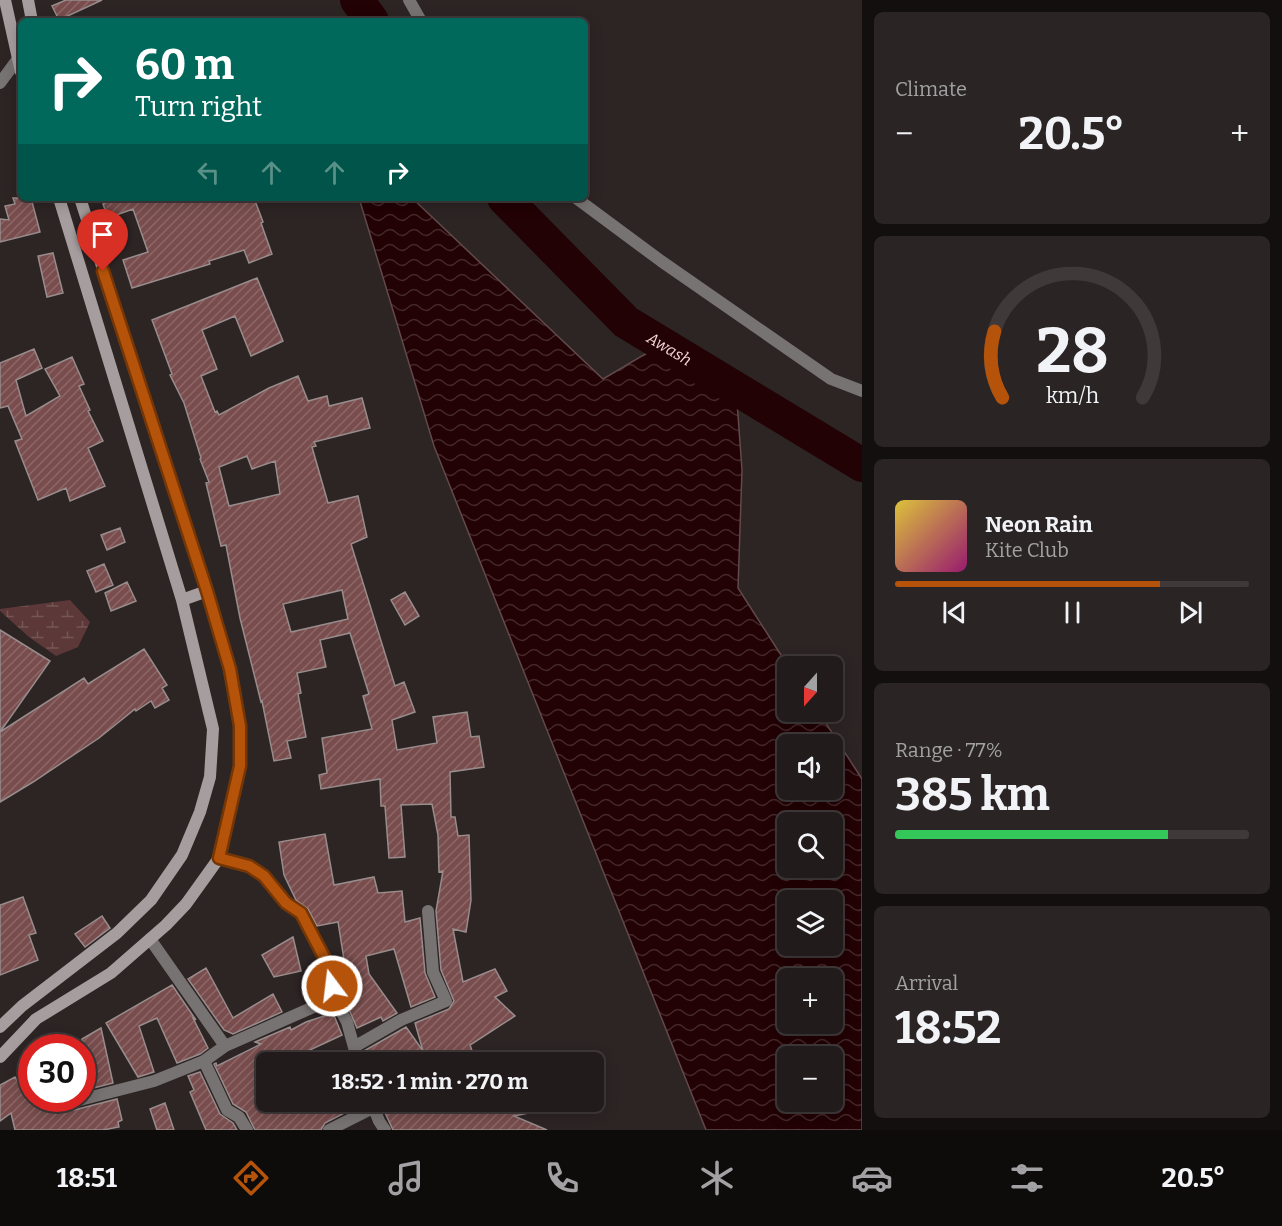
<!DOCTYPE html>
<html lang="en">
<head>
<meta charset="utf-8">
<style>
	:root { --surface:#221b1b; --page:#2a2424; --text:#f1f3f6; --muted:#a2a1a3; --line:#3f393a; --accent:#b45309 }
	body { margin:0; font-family:Bitter,serif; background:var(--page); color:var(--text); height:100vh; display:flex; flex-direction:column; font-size:22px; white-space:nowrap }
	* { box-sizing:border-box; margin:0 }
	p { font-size:20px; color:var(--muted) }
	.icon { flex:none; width:33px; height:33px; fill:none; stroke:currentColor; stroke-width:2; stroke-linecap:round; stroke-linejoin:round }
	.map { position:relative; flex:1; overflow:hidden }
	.details { display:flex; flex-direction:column; gap:12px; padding:12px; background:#130f0f; width:420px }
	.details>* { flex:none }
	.guide { position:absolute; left:18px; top:18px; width:570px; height:183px; border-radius:9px; box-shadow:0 3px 15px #0003,0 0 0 2px var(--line); background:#00695c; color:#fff; overflow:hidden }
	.needle { width:39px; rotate:201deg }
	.tools { position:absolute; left:777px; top:656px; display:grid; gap:12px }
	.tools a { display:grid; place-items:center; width:66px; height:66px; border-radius:9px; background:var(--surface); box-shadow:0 3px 15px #0003,0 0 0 2px var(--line); font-size:30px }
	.speed { position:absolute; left:18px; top:1034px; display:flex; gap:12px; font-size:30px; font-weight:700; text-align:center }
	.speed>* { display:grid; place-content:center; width:78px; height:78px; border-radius:50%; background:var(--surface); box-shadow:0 3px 15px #0003,0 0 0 2px var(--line); line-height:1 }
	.speed .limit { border:9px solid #d22; background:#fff; color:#111 }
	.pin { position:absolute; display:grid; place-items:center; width:51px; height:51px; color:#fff; margin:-62px -26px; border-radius:50% 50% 50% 0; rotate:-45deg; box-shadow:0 0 6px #0007 }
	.pin .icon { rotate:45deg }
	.me { position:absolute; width:66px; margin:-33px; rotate:345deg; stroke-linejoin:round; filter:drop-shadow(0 0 4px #0008) }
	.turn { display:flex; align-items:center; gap:21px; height:126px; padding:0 18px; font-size:27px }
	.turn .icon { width:78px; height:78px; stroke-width:2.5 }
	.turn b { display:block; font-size:42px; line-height:51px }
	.lanes { display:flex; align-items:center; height:57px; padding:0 18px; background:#0003; justify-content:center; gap:30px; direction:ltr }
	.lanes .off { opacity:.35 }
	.big { font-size:45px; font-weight:700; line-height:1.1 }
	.details .tile { flex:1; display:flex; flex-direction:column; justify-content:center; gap:9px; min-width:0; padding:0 21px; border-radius:9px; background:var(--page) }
	.details .dial { align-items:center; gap:0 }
	.dial svg { height:156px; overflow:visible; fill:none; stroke:var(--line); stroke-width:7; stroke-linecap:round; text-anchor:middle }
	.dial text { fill:var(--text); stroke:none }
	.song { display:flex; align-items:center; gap:18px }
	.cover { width:72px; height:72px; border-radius:9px; background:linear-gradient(135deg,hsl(50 70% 55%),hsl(320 70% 35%)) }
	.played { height:6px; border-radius:3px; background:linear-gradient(90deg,var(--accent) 75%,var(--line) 75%) }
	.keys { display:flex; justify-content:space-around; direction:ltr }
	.heat { display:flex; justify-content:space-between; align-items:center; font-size:33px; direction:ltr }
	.charge { height:9px; border-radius:4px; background:linear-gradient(90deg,#34c759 77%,var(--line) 0) }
	.trip { position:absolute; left:256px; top:1052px; width:348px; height:60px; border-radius:9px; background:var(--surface); box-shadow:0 3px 15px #0003,0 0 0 2px var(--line); font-weight:700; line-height:60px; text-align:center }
	.menu { display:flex; height:96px; justify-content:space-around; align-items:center; background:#0e0b0b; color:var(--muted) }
	.menu .icon { width:42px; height:42px }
	.menu .current { color:var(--accent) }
	.menu b { font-size:27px; color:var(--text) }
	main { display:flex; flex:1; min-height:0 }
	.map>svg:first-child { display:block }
	.wetland { fill:url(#wetland-marsh) }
	.water { fill:url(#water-waves); stroke:#62494a; stroke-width:1.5; fill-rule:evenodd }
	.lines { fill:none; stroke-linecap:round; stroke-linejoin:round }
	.river { stroke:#220204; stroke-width:34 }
	.building { fill:url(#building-hatch); stroke:#988c8c; stroke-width:1.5; fill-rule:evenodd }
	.street { stroke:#787373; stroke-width:12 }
	.secondary { stroke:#a69e9e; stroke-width:12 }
	.route-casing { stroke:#753606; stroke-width:15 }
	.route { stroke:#b45309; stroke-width:10 }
	.labels { text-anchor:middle; stroke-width:6; stroke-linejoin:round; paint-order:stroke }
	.water-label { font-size:16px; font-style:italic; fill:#f6d6d5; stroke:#231b1b }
</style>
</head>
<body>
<main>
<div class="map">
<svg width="862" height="1130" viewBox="0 0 862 1130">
	<defs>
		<pattern id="wetland-marsh" width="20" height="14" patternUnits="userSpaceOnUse" patternTransform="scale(1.5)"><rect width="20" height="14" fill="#5d3838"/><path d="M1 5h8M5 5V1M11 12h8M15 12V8" fill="none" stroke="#755555"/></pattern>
		<pattern id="water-waves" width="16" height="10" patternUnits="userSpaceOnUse" patternTransform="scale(1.5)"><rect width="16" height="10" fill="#220204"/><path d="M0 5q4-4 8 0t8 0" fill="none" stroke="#432729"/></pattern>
		<pattern id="building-hatch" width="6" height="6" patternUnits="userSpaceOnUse" patternTransform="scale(1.5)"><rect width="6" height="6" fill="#794d4d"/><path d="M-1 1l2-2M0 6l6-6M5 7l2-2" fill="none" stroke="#8d6767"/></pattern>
	</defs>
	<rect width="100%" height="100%" fill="#2d2424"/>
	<path class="wetland" d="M70 600 90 622 78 647 56 656 29 637 0 611V609Z"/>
	<path class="water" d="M359 198H412L603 379 662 344 736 388 742 470 738 588 788 666V711H818L862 779V1130H706L434 446ZM788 744H832V789H788ZM788 822H832V867H788ZM788 900H832V945H788ZM788 978H832V1023H788ZM788 1056H832V1101H788Z"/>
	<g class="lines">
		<g class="river">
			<path d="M357 0 372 21"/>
			<path id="s1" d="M504 198 626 322 862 465"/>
		</g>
	</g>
	<path class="building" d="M66 0H102L59 20 52 6Z
		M13 198H31L40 232 0 242V219L9 220 5 206 15 204Z
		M104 198H254L263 222 261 223 272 254 249 263 244 250 209 261 210 264 132 288 123 260 148 252 133 209 108 218 103 204 105 203Z
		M53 253 63 293 47 297 38 256Z
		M257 278 283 341 251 356 235 316 202 330 217 369 201 376 215 412 217 411 219 415 269 388 298 376 308 401 327 396 329 406 362 398 370 428 314 442 316 446 312 447 328 503 358 496 367 537 351 544 395 686 404 682 415 712 392 720 397 750 437 743 433 717 467 712 471 737 479 736 484 767 450 772 451 817H455L458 836 469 835 471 900 466 932 453 929 463 982 495 969 507 991 495 997 515 1016 470 1045 476 1062H366L364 1051 406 1027 423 1051 415 1023 449 1009 454 1001 441 970 436 911 443 871 439 872 438 835 432 804 401 805 405 857 389 858 385 806H381L380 779 321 789 319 775 327 773 322 738 372 729 363 696 369 694 350 633 320 640 326 667 297 673 301 693 298 694 306 737 287 741 291 758 274 761 262 701 261 702 240 618 226 545 221 546 206 483 209 482 200 459 201 458 184 403 170 375 172 374 152 320ZM247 456 252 469 275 461 280 494 229 506 219 467ZM342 590 348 619 291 632 283 604Z
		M34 349 42 368 16 380 26 416 60 396 45 369 72 357 84 384 79 386 90 410 88 411 103 441 88 448 105 486 70 501 66 488 38 500 15 441 22 439 8 406 0 408V363Z
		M120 528 125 542 107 550 101 535Z
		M104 564 113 585 96 592 87 571Z
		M127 582 136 601 111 611 105 593Z
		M405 592 419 616 405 625 391 600Z
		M0 630 50 661 0 732 84 678 88 684 144 649 167 685 162 688 169 700 155 708 151 701 136 711 135 709 99 738 33 782 0 802Z
		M325 834 334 885 374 877 378 893 402 891 405 922 420 918 425 973 435 997 411 1007 394 949 366 956 369 974 397 1013 383 1021 381 1017 357 1028 340 989 335 969 345 966 338 922 317 926 308 909 296 900 284 875 279 842Z
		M23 897 36 933 29 935 38 960 0 975V905Z
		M102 916 110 928 85 947 75 934Z
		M293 937 301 971 274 977 262 955Z
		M206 968 233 1018 273 994 282 1012 233 1034 224 1030 188 979Z
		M172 985 196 1020 193 1018 208 1048 200 1054 177 1063 157 1018 139 1026 154 1072 138 1077 106 1023Z
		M333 1013 342 1035 284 1062H267V1101H307L311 1112 335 1101H361L362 1104 325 1123 321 1130H255L246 1112 233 1104 214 1064 216 1063 217 1066 261 1044 255 1042 290 1027 291 1030 306 1022Z
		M101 1028 113 1083 82 1091V1039Z
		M200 1072 220 1114 233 1123 237 1130H206L190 1092 194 1090 188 1076Z
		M32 1076V1098H50L57 1112 74 1110 117 1099 122 1120 118 1122 119 1127 103 1130H15L11 1113 0 1121V1085L15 1077 18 1082Z
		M392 1101H553V1108L514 1116 547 1130H393L382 1106Z
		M165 1103 174 1130H157L150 1109Z"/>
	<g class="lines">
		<path class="street" d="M409 0 421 21
			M0 83 17 60
			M576 198 661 261 831 379 862 391
			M219 858 249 866 264 876 286 903 301 913 324 957 334 998 347 1022 358 1062
			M150 939 225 1046 334 998
			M225 1046 204 1061 227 1110 239 1117 247 1130
			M354 1047 401 1020 446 1001 433 972 428 911
			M371 1101 379 1121 385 1130
			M72 1102 154 1081 204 1061
			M329 1130 373 1108"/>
		<path class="secondary" d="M5 0 21 72
			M28 0 32 21
			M182 600 207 591
			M0 1027 22 1006 117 933 151 900 182 855 200 812 210 777 213 729 182 600 59 198
			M0 1057 36 1019 111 973 166 925 186 904 219 858 240 767V726L229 669 207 591 80 198"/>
	</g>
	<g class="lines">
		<defs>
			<path id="route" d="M103 271 207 591 230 669 240 726V766L219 858 249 866 264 876 286 903 301 913 324 957 332 986"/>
		</defs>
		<use href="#route" class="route-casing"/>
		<use href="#route" class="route"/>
	</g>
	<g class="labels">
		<g class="water-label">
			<text dy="6" stroke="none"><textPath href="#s1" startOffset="225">Awash</textPath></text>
		</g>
	</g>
</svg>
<div class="tools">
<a><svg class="needle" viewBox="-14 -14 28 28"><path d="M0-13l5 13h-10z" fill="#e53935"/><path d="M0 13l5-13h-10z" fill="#a2a1a3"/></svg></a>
<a><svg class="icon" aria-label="sound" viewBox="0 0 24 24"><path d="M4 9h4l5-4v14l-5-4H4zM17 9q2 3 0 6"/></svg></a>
<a><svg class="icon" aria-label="search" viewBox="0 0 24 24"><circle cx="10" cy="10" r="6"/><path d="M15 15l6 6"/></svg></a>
<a><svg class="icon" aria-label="layers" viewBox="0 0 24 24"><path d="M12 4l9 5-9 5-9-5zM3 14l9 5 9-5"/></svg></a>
<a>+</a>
<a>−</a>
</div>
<div class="speed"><div class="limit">30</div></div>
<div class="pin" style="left:103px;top:271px;background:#d93025"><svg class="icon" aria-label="arrive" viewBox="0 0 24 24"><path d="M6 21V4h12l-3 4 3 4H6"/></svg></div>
<svg class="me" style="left:332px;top:986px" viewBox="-20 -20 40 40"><circle r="17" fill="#b45309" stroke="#fff" stroke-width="3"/><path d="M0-11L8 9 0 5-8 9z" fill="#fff"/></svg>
<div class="trip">18:52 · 1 min · 270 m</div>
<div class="guide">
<div class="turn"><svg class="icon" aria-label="right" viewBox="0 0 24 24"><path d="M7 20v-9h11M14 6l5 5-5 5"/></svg><div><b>60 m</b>Turn right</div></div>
<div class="lanes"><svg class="icon off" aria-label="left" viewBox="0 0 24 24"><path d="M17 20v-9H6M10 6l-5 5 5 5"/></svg><svg class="icon off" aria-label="ahead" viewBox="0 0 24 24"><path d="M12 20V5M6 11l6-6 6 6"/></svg><svg class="icon off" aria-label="ahead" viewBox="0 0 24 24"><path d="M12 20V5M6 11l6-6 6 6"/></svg><svg class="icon" aria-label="right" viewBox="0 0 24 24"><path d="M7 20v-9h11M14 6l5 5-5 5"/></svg></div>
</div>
</div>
<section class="details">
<div class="tile"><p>Climate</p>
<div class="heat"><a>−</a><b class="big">20.5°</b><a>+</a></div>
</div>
<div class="tile dial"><svg viewBox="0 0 100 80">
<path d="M14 69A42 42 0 1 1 86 69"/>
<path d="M14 69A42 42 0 0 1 10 35" stroke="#b45309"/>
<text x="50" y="56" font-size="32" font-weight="700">28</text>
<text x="50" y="72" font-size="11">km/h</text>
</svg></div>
<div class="tile">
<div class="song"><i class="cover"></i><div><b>Neon Rain</b><p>Kite Club</p></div></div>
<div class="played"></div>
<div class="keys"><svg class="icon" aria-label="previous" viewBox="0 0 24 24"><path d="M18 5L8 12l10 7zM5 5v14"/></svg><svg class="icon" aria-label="pause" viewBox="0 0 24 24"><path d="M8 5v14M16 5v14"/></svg><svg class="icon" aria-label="next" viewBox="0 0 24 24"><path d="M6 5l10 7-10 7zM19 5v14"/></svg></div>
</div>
<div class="tile"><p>Range · 77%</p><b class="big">385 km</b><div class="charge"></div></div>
<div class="tile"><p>Arrival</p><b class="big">18:52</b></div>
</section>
</main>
<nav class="menu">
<b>18:51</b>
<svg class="icon current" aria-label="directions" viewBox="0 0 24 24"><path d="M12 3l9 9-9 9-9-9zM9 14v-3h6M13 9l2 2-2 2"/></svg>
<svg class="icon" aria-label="music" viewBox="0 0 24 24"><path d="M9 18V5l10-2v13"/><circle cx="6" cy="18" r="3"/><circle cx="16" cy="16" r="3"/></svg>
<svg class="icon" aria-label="phone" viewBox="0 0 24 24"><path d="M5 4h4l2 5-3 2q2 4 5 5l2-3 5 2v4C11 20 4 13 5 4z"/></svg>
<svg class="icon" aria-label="climate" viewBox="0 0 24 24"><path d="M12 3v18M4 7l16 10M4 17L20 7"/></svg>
<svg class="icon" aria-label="car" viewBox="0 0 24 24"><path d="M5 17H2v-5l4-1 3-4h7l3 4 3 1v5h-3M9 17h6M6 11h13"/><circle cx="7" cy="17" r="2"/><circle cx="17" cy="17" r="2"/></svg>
<svg class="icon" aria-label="filters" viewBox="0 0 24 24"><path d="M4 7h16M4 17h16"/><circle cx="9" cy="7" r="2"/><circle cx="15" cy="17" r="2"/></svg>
<b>20.5°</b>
</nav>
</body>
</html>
